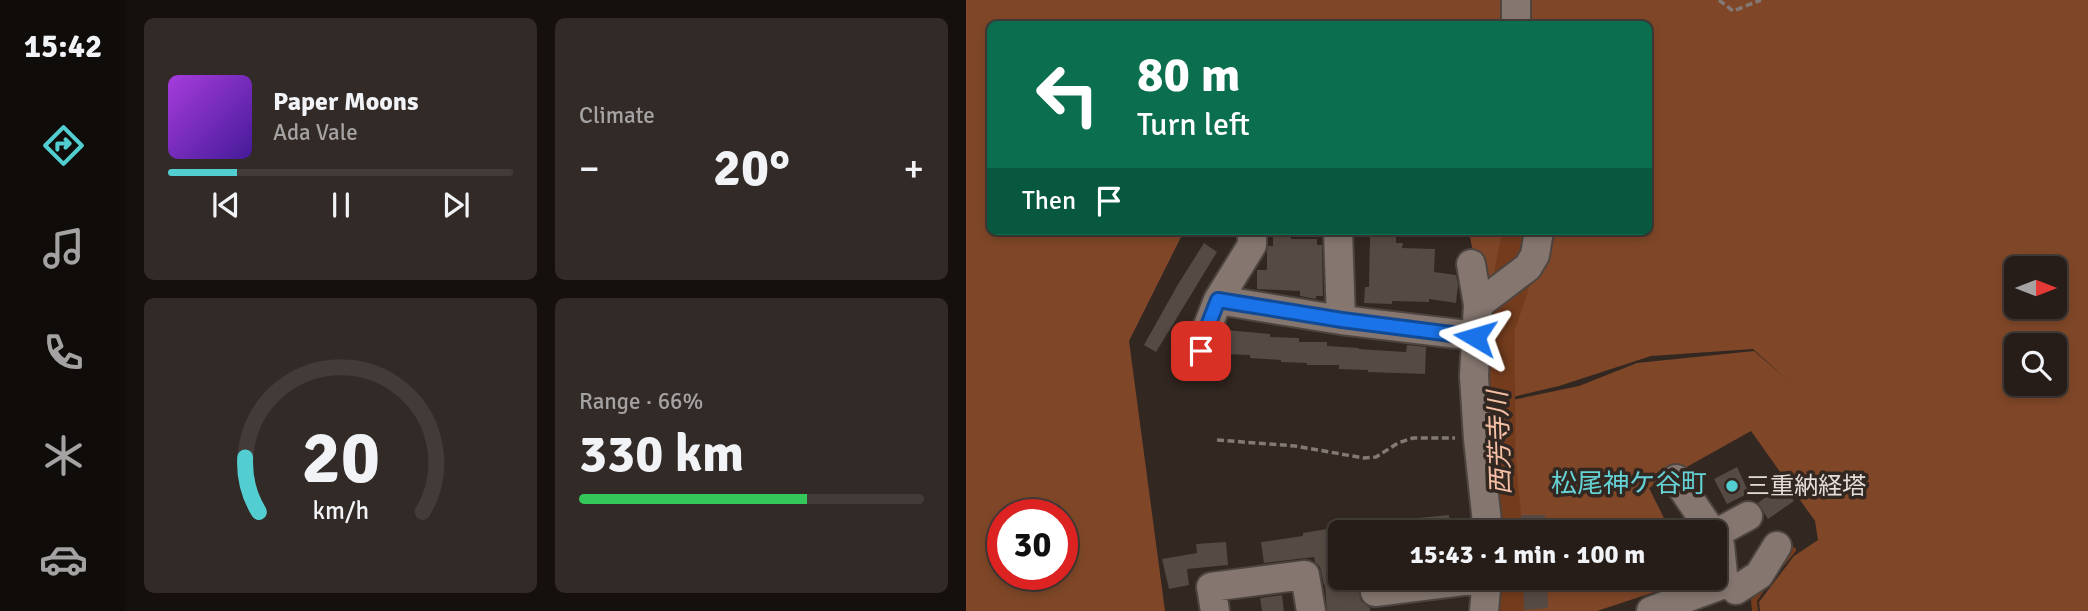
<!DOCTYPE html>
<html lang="en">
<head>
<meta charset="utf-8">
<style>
	:root { --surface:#261d19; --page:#322a26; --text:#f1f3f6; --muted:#a4a2a2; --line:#423b38; --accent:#52cdd0 }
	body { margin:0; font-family:Signika,"Noto Sans JP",sans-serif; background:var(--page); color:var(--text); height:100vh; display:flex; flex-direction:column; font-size:26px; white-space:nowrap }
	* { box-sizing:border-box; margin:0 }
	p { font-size:23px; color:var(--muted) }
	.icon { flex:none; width:38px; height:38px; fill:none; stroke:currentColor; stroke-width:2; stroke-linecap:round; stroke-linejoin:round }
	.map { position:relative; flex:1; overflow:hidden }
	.side { display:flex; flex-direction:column; gap:18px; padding:18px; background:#15100e; width:840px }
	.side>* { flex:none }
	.top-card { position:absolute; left:21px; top:21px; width:665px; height:214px; border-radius:10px; box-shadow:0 4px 10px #0003,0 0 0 2px var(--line); background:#0b6e4f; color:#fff; overflow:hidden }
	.needle { width:46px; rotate:90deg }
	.tools { position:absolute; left:1038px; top:256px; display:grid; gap:14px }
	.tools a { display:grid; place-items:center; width:63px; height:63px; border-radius:10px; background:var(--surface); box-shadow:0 4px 10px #0003,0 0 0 2px var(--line); font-size:35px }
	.speed { position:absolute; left:21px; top:499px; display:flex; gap:14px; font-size:35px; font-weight:700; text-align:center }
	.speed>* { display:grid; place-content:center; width:91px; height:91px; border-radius:50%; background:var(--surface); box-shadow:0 4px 10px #0003,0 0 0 2px var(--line); line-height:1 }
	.speed .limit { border:10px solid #d22; background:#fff; color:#111 }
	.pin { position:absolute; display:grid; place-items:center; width:60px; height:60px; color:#fff; margin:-30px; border-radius:14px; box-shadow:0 4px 10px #0006 }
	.me { position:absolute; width:77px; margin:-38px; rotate:277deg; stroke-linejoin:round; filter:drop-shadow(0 0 5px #0008) }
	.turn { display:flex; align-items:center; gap:24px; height:147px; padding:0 35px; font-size:32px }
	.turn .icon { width:91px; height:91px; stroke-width:2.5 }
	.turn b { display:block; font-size:49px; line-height:60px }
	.then { display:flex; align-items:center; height:66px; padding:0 35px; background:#0003; gap:14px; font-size:26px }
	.big { font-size:52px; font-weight:700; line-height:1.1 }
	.side .card { flex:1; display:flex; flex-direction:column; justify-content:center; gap:10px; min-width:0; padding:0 24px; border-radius:10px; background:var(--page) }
	.side .dial { align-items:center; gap:0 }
	.dial svg { height:182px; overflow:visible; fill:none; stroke:var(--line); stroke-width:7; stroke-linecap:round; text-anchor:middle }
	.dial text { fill:var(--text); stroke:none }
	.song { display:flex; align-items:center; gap:21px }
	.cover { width:84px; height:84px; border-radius:10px; background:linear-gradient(135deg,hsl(280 70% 55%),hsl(260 70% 35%)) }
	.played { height:7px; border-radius:4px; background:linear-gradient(90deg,var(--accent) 20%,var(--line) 20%) }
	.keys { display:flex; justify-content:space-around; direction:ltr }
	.heat { display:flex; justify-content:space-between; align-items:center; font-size:38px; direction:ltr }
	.charge { height:10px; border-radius:5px; background:linear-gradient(90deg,#34c759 66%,var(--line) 0) }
	.side .tiles { flex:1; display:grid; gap:18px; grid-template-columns:repeat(2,1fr) }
	.trip { position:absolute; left:362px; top:520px; width:399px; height:70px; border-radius:10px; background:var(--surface); box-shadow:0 4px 10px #0003,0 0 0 2px var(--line); font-weight:700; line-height:70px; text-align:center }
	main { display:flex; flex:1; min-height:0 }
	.tabs { display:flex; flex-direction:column; width:126px; justify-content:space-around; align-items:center; background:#0f0c0a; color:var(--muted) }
	.tabs .icon { width:49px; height:49px }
	.tabs .current { color:var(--accent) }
	.tabs b { font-size:32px; color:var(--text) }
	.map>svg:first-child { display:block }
	.forest { fill:#7f4728; fill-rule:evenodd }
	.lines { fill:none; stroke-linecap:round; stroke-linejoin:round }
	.stream { stroke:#743c1d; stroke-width:6 }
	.river { stroke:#743c1d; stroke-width:37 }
	.building { fill:#564a44 }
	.minor-casing { stroke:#4e4540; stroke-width:32 }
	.path { stroke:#837a75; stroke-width:3.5; stroke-dasharray:7 3.5; stroke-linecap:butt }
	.minor { stroke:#857770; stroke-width:28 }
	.route-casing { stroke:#114b97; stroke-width:18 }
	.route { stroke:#1a73e8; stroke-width:12 }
	.poi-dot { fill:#52cdd0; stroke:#322721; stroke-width:2.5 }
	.labels { text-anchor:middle; stroke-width:7; stroke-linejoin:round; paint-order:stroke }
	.poi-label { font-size:24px; fill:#e3dcd8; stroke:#322721; text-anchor:start }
	.water-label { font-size:26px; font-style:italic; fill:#f5c0a5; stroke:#322721 }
	.neighbourhood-label { font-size:26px; fill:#65d2d5; stroke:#322721 }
</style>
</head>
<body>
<main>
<nav class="tabs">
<b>15:42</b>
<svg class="icon current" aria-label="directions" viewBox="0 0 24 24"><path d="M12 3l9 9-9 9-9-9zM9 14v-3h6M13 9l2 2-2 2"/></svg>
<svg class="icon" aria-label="music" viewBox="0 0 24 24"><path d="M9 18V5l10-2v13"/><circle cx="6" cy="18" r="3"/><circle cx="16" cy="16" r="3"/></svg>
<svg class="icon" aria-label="phone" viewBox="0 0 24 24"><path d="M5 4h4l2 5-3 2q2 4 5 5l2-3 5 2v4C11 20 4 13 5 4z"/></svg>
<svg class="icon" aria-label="climate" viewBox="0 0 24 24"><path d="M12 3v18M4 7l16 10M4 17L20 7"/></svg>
<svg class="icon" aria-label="car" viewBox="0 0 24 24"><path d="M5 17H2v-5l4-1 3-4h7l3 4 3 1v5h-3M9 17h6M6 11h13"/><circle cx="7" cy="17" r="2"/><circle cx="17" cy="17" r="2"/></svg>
</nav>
<section class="side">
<div class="tiles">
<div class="card">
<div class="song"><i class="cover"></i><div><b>Paper Moons</b><p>Ada Vale</p></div></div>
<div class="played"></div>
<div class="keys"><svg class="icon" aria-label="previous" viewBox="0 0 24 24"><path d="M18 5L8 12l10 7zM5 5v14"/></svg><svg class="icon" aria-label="pause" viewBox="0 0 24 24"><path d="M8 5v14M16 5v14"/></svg><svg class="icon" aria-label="next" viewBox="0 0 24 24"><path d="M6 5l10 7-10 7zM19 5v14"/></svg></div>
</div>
<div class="card"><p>Climate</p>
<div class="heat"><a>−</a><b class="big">20°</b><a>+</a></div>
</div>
<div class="card dial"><svg viewBox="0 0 100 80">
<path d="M14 69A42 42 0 1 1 86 69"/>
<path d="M14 69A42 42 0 0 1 8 45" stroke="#52cdd0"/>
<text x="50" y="56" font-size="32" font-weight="700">20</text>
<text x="50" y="72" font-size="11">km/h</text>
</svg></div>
<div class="card"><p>Range · 66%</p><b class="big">330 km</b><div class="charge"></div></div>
</div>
</section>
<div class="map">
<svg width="1122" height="611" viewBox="0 0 1122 611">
	<rect width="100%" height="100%" fill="#322721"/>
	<path class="forest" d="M0 0H1122V611H794L793 602 828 556 852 540 849 521 785 431 683 488 705 532H549L537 402 613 386 671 363 788 351 826 384 787 349 685 356 593 386 534 400 503 231H682V24H24V231H218L163 341 199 611H0ZM1050 268H1088V306H1050ZM1050 345H1088V383H1050ZM37 514H96V574H37Z
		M551 578H727L728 579 631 611H550Z"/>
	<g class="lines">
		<path class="stream" d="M817 562 827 550
			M789 611 788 600 797 587"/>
		<path class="river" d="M538 532 531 457 530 328 544 287 555 231
			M539 611 542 588 541 578"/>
	</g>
	<path class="building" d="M307 233H325V239H351V245H356L357 296H350V299L334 296V291L291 289V270H301V251L302 246H307Z
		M404 236 430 237V243H437L436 248 469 249 468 272 490 275 492 285 490 303 463 299V302L426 301V304L398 303 399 287H403Z
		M238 243 251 252 190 352 178 345 211 286Z
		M259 330 304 334V337L333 338V342H361V346L393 348 392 349 440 352 441 345 460 347 459 374 402 372V370L373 369V365H341V363L315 362V360L284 358V355L258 354Z
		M771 467 783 493 761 504 748 479Z
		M816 485 828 501 802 519 792 503Z
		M483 515 484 532H431V520Z
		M555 515H579V532H556Z
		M367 528 372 557H374V578H402L394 585 393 593 395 601 404 608V611H361L359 585H358L354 567 349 562 348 557 298 563 295 542 337 536V533Z
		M260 542 262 565 221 569 223 585 203 589 196 559 231 553 230 544Z
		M557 578H581L582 608 558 610Z
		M316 595 318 611H296L294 598Z"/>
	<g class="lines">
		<defs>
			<path id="minor" d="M550 0V24
				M286 231V245L252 300 375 320 509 336
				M372 231 375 320
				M505 264 512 305 508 376 512 439 522 532
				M512 305 562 267 569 255 573 231
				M235 351 241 328 252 300
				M710 479 746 532
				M749 534 782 516
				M770 590 793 575 811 546
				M409 592 521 578
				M249 611 245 587 339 575 345 611
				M518 611 521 578
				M685 611 758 584 754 545 749 537"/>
		</defs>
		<use href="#minor" class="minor-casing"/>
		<path class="path" d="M753 0 767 11 795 0
			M251 440 329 446 398 458 410 457 432 443 447 438H489"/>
		<use href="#minor" class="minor"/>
	</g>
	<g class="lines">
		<defs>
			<path id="route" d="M235 351 241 328 252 300 376 320 509 337"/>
		</defs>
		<use href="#route" class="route-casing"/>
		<use href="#route" class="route"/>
	</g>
	<circle class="poi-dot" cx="766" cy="486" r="7"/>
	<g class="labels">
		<g class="poi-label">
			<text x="780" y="494">三重納経塔</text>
		</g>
		<g class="water-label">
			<text transform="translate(533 443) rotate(-92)" y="9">西芳寺川</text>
		</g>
		<g class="neighbourhood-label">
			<text x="663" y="492">松尾神ケ谷町</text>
		</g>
	</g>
</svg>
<div class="tools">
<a><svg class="needle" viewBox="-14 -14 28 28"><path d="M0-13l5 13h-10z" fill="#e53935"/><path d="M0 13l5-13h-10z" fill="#a4a2a2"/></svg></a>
<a><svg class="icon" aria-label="search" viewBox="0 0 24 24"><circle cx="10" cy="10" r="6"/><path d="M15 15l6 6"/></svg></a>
</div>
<div class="speed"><div class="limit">30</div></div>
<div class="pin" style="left:235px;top:351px;background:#d93025"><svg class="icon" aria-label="arrive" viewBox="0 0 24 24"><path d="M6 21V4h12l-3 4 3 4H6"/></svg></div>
<svg class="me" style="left:509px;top:337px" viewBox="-20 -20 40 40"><path d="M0-17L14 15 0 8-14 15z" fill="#1a73e8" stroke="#fff" stroke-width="4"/></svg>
<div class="trip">15:43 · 1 min · 100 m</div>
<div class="top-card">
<div class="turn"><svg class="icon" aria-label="left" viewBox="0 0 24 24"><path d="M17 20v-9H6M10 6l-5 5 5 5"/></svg><div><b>80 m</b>Turn left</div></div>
<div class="then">Then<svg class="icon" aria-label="arrive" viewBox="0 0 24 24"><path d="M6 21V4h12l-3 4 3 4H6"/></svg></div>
</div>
</div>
</main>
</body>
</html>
